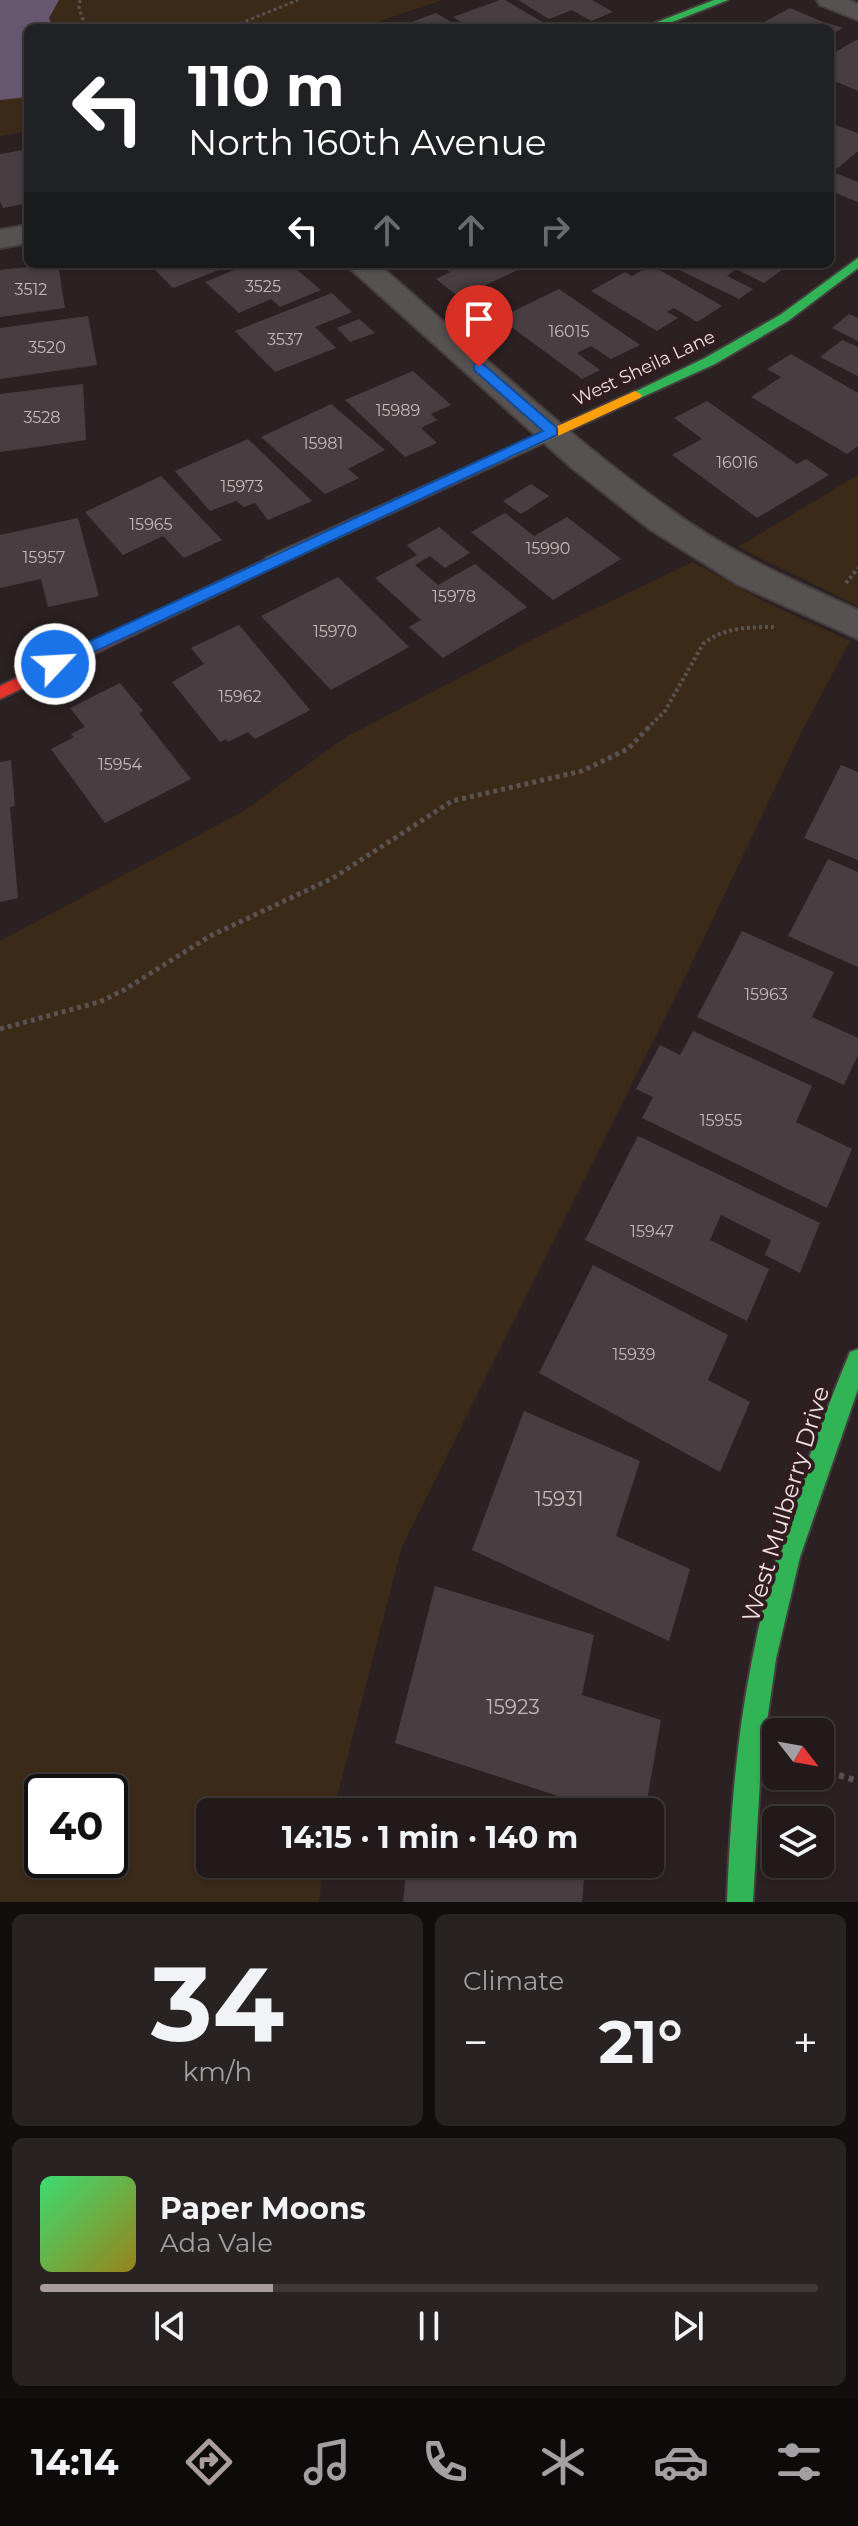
<!DOCTYPE html>
<html lang="en">
<head>
<meta charset="utf-8">
<style>
	:root { --surface:#21191a; --page:#292223; --text:#f1f3f6; --muted:#a2a0a2; --line:#3e3839; --accent:#ab9d9e }
	body { margin:0; font-family:Montserrat,sans-serif; background:var(--page); color:var(--text); height:100vh; display:flex; flex-direction:column; font-size:30px; white-space:nowrap }
	* { box-sizing:border-box; margin:0 }
	p { font-size:26px; color:var(--muted) }
	.icon { flex:none; width:44px; height:44px; fill:none; stroke:currentColor; stroke-width:2; stroke-linecap:round; stroke-linejoin:round }
	.map { position:relative; height:1902px; overflow:hidden }
	.details { display:flex; flex-direction:column; gap:12px; padding:12px; background:#120e0e; flex:1 }
	.details>* { flex:none }
	.hud { position:absolute; left:24px; top:24px; width:810px; height:244px; border-radius:12px; box-shadow:0 2px 6px #0004,0 0 0 2px var(--line); background:#202124; color:#fff; overflow:hidden }
	.needle { width:52px; rotate:121deg }
	.buttons { position:absolute; left:762px; top:1718px; display:grid; gap:16px }
	.buttons a { display:grid; place-items:center; width:72px; height:72px; border-radius:12px; background:var(--surface); box-shadow:0 2px 6px #0004,0 0 0 2px var(--line); font-size:40px }
	.speed { position:absolute; left:24px; top:1774px; display:flex; gap:16px; font-size:40px; font-weight:700; text-align:center }
	.speed>* { display:grid; place-content:center; width:104px; height:104px; border-radius:50%; background:var(--surface); box-shadow:0 2px 6px #0004,0 0 0 2px var(--line); line-height:1 }
	.speed .limit { border:4px solid #111; border-radius:12px; background:#fff; color:#111 }
	.pin { position:absolute; display:grid; place-items:center; width:68px; height:68px; color:#fff; margin:-82px -34px; border-radius:50% 50% 50% 0; rotate:-45deg; box-shadow:0 0 8px #0007 }
	.pin .icon { rotate:45deg }
	.me { position:absolute; width:88px; margin:-44px; rotate:65deg; stroke-linejoin:round; filter:drop-shadow(0 0 6px #0008) }
	.turn { display:flex; align-items:center; gap:28px; height:168px; padding:0 32px; font-size:36px }
	.turn .icon { width:104px; height:104px; stroke-width:2.5 }
	.turn b { display:block; font-size:56px; line-height:68px }
	.lanes { display:flex; align-items:center; height:76px; padding:0 32px; background:#0003; justify-content:center; gap:40px; direction:ltr }
	.lanes .off { opacity:.35 }
	.big { font-size:60px; font-weight:700; line-height:1.1 }
	.details .tile { flex:1; display:flex; flex-direction:column; justify-content:center; gap:12px; min-width:0; padding:0 28px; border-radius:12px; background:var(--page) }
	.details .dial { align-items:center; gap:0 }
	.dial b { font-size:104px; line-height:1 }
	.song { display:flex; align-items:center; gap:24px }
	.cover { width:96px; height:96px; border-radius:12px; background:linear-gradient(135deg,hsl(140 70% 55%),hsl(50 70% 35%)) }
	.played { height:8px; border-radius:4px; background:linear-gradient(90deg,var(--accent) 30%,var(--line) 30%) }
	.keys { display:flex; justify-content:space-around; direction:ltr }
	.heat { display:flex; justify-content:space-between; align-items:center; font-size:44px; direction:ltr }
	.details .tiles { flex:1; display:grid; gap:12px; grid-template-columns:1fr 1fr }
	.tile:last-child { grid-column:span 2 }
	.trip { position:absolute; left:196px; top:1798px; width:468px; height:80px; border-radius:12px; background:var(--surface); box-shadow:0 2px 6px #0004,0 0 0 2px var(--line); font-weight:700; line-height:80px; text-align:center }
	.menu { display:flex; height:128px; justify-content:space-around; align-items:center; background:#0d0a0a; color:var(--muted) }
	.menu .icon { width:56px; height:56px }
	.menu .on { color:var(--accent) }
	.menu b { font-size:36px; color:var(--text) }
	.map>svg:first-child { display:block }
	.green { fill:#3c2a18; fill-rule:evenodd }
	.water { fill:#67586f }
	.building { fill:#483e41 }
	.lines { fill:none; stroke-linecap:round; stroke-linejoin:round }
	.street-casing { stroke:#463d3e; stroke-width:4 }
	.fast-casing { stroke:#463d3e; stroke-width:4 }
	.slow-casing { stroke:#463d3e; stroke-width:4 }
	.jam-casing { stroke:#463d3e; stroke-width:4 }
	.path-far3 { stroke:#595353; stroke-width:3; stroke-dasharray:3 3; stroke-linecap:butt }
	.path-far2 { stroke:#595353; stroke-width:4; stroke-dasharray:3 3; stroke-linecap:butt }
	.path-far1 { stroke:#595353; stroke-width:5; stroke-dasharray:4 4; stroke-linecap:butt }
	.path { stroke:#595353; stroke-width:6; stroke-dasharray:5 5; stroke-linecap:butt }
	.street { fill:#575252; fill-rule:evenodd }
	.fast { fill:#30b455; fill-rule:evenodd }
	.slow { fill:#ff9f0a; fill-rule:evenodd }
	.jam { fill:#e5322d; fill-rule:evenodd }
	.route { fill:#1a73e8; stroke:#114b97; stroke-width:2 }
	.labels { text-anchor:middle; stroke-width:8; stroke-linejoin:round; paint-order:stroke }
	.number-label { font-size:16px; fill:#c5b8b9 }
	.far-street-label { font-size:18px; fill:#efe0e1; stroke:#311c1f }
	.near-number-label { font-size:20px; fill:#c5b8b9 }
	.near-street-label { font-size:24px; fill:#efe0e1; stroke:#311c1f }
</style>
</head>
<body>
<div class="map">
<svg width="858" height="1902" viewBox="0 0 858 1902">
	<rect width="100%" height="100%" fill="#2c2122"/>
	<path class="green" d="M0 0H443L358 28H28V131L0 136Z
		M858 475V606L738 547Z
		M693 562 767 603 850 641 804 727 689 969 402 1546 333 1812H210V1864H324L319 1902H0V941L242 812 346 737 559 626ZM110 1792V1860H42V1792Z"/>
	<path class="water" d="M0 0H59L49 18 53 28H28V97L0 100Z"/>
	<path class="building" d="M500 0H505L547 25 539 28H471L453 17Z
		M518 0H592L613 12 591 21 572 10 549 19Z
		M790 8 821 21 843 28 830 35V28H753Z
		M436 13 461 28H395Z
		M858 39V91L830 79V55Z
		M830 123 858 133V151L838 168 830 165Z
		M24 150 28 158V203L3 208 0 201V154Z
		M830 171 858 182V202L836 193 830 198Z
		M58 264 65 308 0 317V270Z
		M149 264H234L173 288Z
		M249 264H290L321 290 280 307 271 299 239 313 205 282Z
		M439 264H531L459 297 436 279 450 272Z
		M667 264H781L786 267 764 283 736 269 727 276 753 289 739 299Z
		M651 265 722 306 697 322 674 308 667 312 678 318 657 331 591 291 625 272 632 276Z
		M559 289 640 345 611 359 591 346 577 353 600 370 582 379 499 318Z
		M332 293 352 312 315 327 336 348 275 372 235 331Z
		M849 314 858 318V341L832 328Z
		M88 316 97 365 0 379V328Z
		M359 319 375 333 350 342 337 328Z
		M842 340 858 347V376L820 357Z
		M791 354 858 393V446L847 454 751 397 781 377 767 369Z
		M413 371 451 405 431 414 437 420 421 428 437 443 405 457 345 400Z
		M83 384 86 440 0 452V394Z
		M707 401 797 464 806 459 829 475 757 518 672 455 702 439 674 418Z
		M331 404 385 450 348 469 359 478 325 494 261 437Z
		M248 439 312 501 268 520 255 503 244 507 236 501 210 511 175 471Z
		M161 476 222 540 184 558 163 536 123 555 85 512Z
		M531 484 549 496 521 514 503 501Z
		M505 513 534 536 567 517 621 559 553 600 471 532Z
		M78 518 99 596 48 607 41 579 0 588V535Z
		M439 527 470 553 445 568 430 556 415 565 438 585 475 564 527 607 443 658 409 627 421 620 375 578 417 555 407 545Z
		M338 577 409 647 331 690 261 616Z
		M239 625 310 710 255 739 248 732 228 742 226 739 220 742 172 682 204 664 191 648Z
		M120 683 143 711 139 713 191 779 105 823 51 749 74 737 71 734 85 727 70 708Z
		M11 760 15 806 10 807 18 898 0 902V762Z
		M841 765 858 772V860L804 838Z
		M828 859 858 872V967L788 936Z
		M742 931 834 972 812 1017 858 1038V1055L844 1085 697 1017Z
		M693 1031 812 1086 796 1122 852 1149 827 1208 642 1118 653 1097 636 1089 660 1045 680 1055Z
		M638 1136 820 1223 800 1273 765 1255 771 1240 721 1215 710 1240 769 1269 747 1321 585 1240Z
		M593 1265 728 1335 708 1380 750 1402 720 1472 539 1373Z
		M524 1411 640 1461 616 1536 690 1569 669 1641 472 1550Z
		M435 1586 594 1635 582 1695 661 1720 645 1812H607L395 1743Z
		M407 1864H585L582 1902H403Z"/>
	<g class="lines">
		<defs>
			<path id="street" d="M817 0H849L858 4V20L820 5Z
				M28 225V243L0 248V230Z
				M345 264H378C474 347 567 436 671 510 728 552 794 581 858 610V639L737 584 648 528 572 468Z"/>
			<path id="fast" d="M714 0H728L657 28H642Z
				M858 258V268L788 321 715 364 640 398 635 399 628 395 705 358 780 315Z
				M858 1349V1389L800 1557 776 1659 761 1763 753 1902H727C730 1821 736 1740 752 1660 772 1555 809 1451 850 1352Z"/>
			<path id="slow" d="M635 391 642 395 640 398 276 566 271 567 264 562 266 558Z"/>
			<path id="jam" d="M271 557 278 562 276 566 0 699V686Z"/>
		</defs>
		<use href="#street" class="street-casing"/>
		<use href="#fast" class="fast-casing"/>
		<use href="#slow" class="slow-casing"/>
		<use href="#jam" class="jam-casing"/>
		<path class="path-far3" d="M80 0 79 9 86 28
			M229 28 298 0"/>
		<path class="path-far2" d="M846 583 858 568
			M647 729 665 711 703 644C724 627 750 627 776 627"/>
		<path class="path-far1" d="M0 1029 99 1002 124 990 210 936 333 878 452 801 582 771 628 749 649 727"/>
		<path class="path" d="M820 1769 858 1781"/>
		<use href="#street" class="street"/>
		<use href="#fast" class="fast"/>
		<use href="#slow" class="slow"/>
		<use href="#jam" class="jam"/>
	</g>
	<path class="route" d="M474 364H483L557 428V435L60 668H49V660L543 431 474 370Z"/>
	<g class="labels">
		<g class="number-label">
			<text x="263" y="292">3525</text>
			<text x="31" y="295">3512</text>
			<text x="569" y="337">16015</text>
			<text x="285" y="345">3537</text>
			<text x="47" y="353">3520</text>
			<text x="398" y="416">15989</text>
			<text x="42" y="423">3528</text>
			<text x="323" y="449">15981</text>
			<text x="737" y="468">16016</text>
			<text x="242" y="492">15973</text>
			<text x="151" y="530">15965</text>
			<text x="548" y="554">15990</text>
			<text x="44" y="563">15957</text>
			<text x="454" y="602">15978</text>
			<text x="335" y="637">15970</text>
			<text x="240" y="702">15962</text>
			<text x="120" y="770">15954</text>
			<text x="766" y="1000">15963</text>
			<text x="721" y="1126">15955</text>
			<text x="652" y="1237">15947</text>
			<text x="634" y="1360">15939</text>
		</g>
		<g class="far-street-label">
			<text transform="translate(644 368) rotate(-25)" y="6">West Sheila Lane</text>
		</g>
		<g class="near-number-label">
			<text x="559" y="1506">15931</text>
			<text x="513" y="1714">15923</text>
		</g>
		<g class="near-street-label">
			<text transform="translate(786 1504) rotate(-73)" y="8">West Mulberry Drive</text>
		</g>
	</g>
</svg>
<div class="buttons">
<a><svg class="needle" viewBox="-14 -14 28 28"><path d="M0-13l5 13h-10z" fill="#e53935"/><path d="M0 13l5-13h-10z" fill="#a2a0a2"/></svg></a>
<a><svg class="icon" aria-label="layers" viewBox="0 0 24 24"><path d="M12 4l9 5-9 5-9-5zM3 14l9 5 9-5"/></svg></a>
</div>
<div class="speed"><div class="limit">40</div></div>
<div class="pin" style="left:479px;top:367px;background:#d93025"><svg class="icon" aria-label="arrive" viewBox="0 0 24 24"><path d="M6 21V4h12l-3 4 3 4H6"/></svg></div>
<svg class="me" style="left:55px;top:664px" viewBox="-20 -20 40 40"><circle r="17" fill="#1a73e8" stroke="#fff" stroke-width="3"/><path d="M0-11L8 9 0 5-8 9z" fill="#fff"/></svg>
<div class="trip">14:15 · 1 min · 140 m</div>
<div class="hud">
<div class="turn"><svg class="icon" aria-label="left" viewBox="0 0 24 24"><path d="M17 20v-9H6M10 6l-5 5 5 5"/></svg><div><b>110 m</b>North 160th Avenue</div></div>
<div class="lanes"><svg class="icon" aria-label="left" viewBox="0 0 24 24"><path d="M17 20v-9H6M10 6l-5 5 5 5"/></svg><svg class="icon off" aria-label="ahead" viewBox="0 0 24 24"><path d="M12 20V5M6 11l6-6 6 6"/></svg><svg class="icon off" aria-label="ahead" viewBox="0 0 24 24"><path d="M12 20V5M6 11l6-6 6 6"/></svg><svg class="icon off" aria-label="right" viewBox="0 0 24 24"><path d="M7 20v-9h11M14 6l5 5-5 5"/></svg></div>
</div>
</div>
<section class="details">
<div class="tiles">
<div class="tile dial"><b>34</b><p>km/h</p></div>
<div class="tile"><p>Climate</p>
<div class="heat"><a>−</a><b class="big">21°</b><a>+</a></div>
</div>
<div class="tile">
<div class="song"><i class="cover"></i><div><b>Paper Moons</b><p>Ada Vale</p></div></div>
<div class="played"></div>
<div class="keys"><svg class="icon" aria-label="previous" viewBox="0 0 24 24"><path d="M18 5L8 12l10 7zM5 5v14"/></svg><svg class="icon" aria-label="pause" viewBox="0 0 24 24"><path d="M8 5v14M16 5v14"/></svg><svg class="icon" aria-label="next" viewBox="0 0 24 24"><path d="M6 5l10 7-10 7zM19 5v14"/></svg></div>
</div>
</div>
</section>
<nav class="menu">
<b>14:14</b>
<svg class="icon on" aria-label="directions" viewBox="0 0 24 24"><path d="M12 3l9 9-9 9-9-9zM9 14v-3h6M13 9l2 2-2 2"/></svg>
<svg class="icon" aria-label="music" viewBox="0 0 24 24"><path d="M9 18V5l10-2v13"/><circle cx="6" cy="18" r="3"/><circle cx="16" cy="16" r="3"/></svg>
<svg class="icon" aria-label="phone" viewBox="0 0 24 24"><path d="M5 4h4l2 5-3 2q2 4 5 5l2-3 5 2v4C11 20 4 13 5 4z"/></svg>
<svg class="icon" aria-label="climate" viewBox="0 0 24 24"><path d="M12 3v18M4 7l16 10M4 17L20 7"/></svg>
<svg class="icon" aria-label="car" viewBox="0 0 24 24"><path d="M5 17H2v-5l4-1 3-4h7l3 4 3 1v5h-3M9 17h6M6 11h13"/><circle cx="7" cy="17" r="2"/><circle cx="17" cy="17" r="2"/></svg>
<svg class="icon" aria-label="filters" viewBox="0 0 24 24"><path d="M4 7h16M4 17h16"/><circle cx="9" cy="7" r="2"/><circle cx="15" cy="17" r="2"/></svg>
</nav>
</body>
</html>
